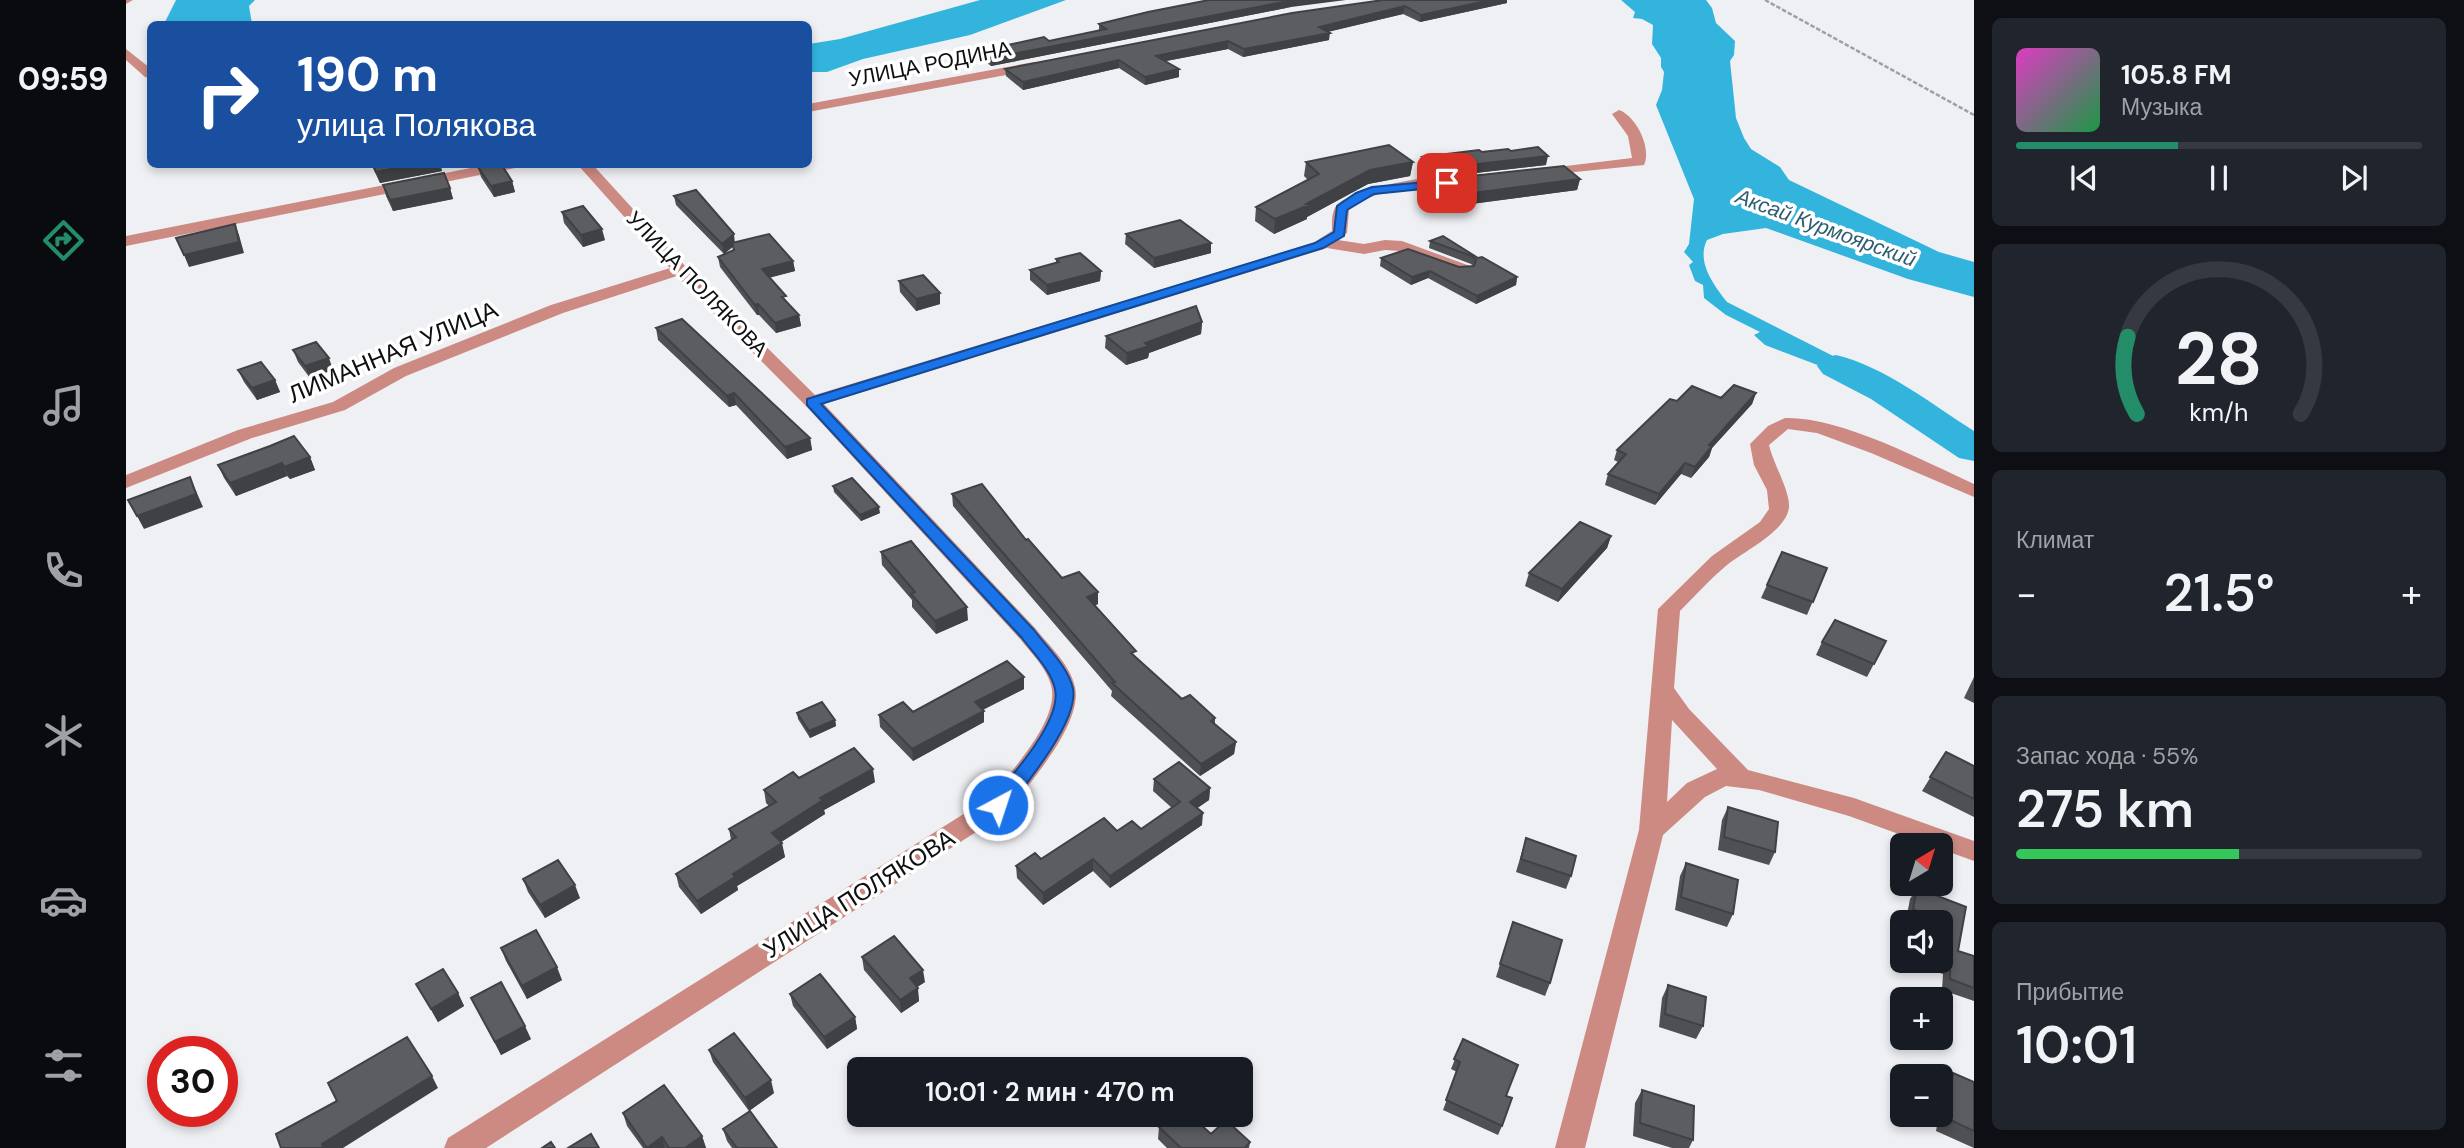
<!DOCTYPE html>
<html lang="ru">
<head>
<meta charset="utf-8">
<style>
	:root { --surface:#171b24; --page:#20242c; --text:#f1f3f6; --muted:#9ea1a6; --line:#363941; --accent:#238d6a }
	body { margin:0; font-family:"DM Sans",sans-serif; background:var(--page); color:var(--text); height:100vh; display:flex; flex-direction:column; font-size:26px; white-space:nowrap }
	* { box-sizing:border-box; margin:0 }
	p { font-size:23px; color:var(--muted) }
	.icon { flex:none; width:38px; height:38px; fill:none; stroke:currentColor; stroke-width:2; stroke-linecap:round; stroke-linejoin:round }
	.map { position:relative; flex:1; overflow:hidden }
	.side { display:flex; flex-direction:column; gap:18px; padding:18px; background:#0d0f14; width:490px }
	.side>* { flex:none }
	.guide { position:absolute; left:21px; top:21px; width:665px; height:147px; border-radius:10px; box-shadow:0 4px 10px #0003; background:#1a4fa0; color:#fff; overflow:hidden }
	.needle { width:46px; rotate:38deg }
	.controls { position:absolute; left:1764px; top:833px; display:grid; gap:14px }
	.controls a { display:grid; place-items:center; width:63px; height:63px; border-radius:10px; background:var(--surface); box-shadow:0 4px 10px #0003; font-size:35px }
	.speed { position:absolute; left:21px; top:1036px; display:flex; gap:14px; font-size:35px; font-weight:700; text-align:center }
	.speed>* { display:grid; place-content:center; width:91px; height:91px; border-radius:50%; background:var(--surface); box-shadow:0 4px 10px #0003; line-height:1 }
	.speed .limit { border:10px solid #d22; background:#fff; color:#111 }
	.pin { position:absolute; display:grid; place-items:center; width:60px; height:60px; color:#fff; margin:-30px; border-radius:14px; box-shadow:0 4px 10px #0006 }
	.me { position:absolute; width:77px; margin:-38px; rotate:40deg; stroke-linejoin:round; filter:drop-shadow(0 0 5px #0008) }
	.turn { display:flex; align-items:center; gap:24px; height:147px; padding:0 35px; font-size:32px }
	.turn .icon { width:91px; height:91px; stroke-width:2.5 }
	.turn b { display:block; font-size:49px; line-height:60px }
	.big { font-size:52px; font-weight:600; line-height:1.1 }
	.side .tile { flex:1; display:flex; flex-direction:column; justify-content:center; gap:10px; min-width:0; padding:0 24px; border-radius:10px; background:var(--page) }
	.side .dial { align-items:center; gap:0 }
	.dial svg { height:182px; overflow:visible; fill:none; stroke:var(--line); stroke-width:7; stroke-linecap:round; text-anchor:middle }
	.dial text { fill:var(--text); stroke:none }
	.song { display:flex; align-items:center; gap:21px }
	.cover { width:84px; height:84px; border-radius:10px; background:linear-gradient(135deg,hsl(310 70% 55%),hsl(140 70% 35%)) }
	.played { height:7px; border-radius:4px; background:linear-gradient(90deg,var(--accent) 40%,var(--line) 40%) }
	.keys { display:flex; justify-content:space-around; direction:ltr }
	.heat { display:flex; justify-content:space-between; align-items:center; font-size:38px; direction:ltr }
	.charge { height:10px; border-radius:5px; background:linear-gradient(90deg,#34c759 55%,var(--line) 0) }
	.trip { position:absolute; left:721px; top:1057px; width:406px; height:70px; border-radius:10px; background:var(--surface); box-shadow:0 4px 10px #0003; font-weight:600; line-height:70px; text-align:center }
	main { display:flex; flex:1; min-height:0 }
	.menu { display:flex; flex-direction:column; width:126px; justify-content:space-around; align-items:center; background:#090b0e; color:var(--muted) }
	.menu .icon { width:49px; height:49px }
	.menu .active { color:var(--accent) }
	.menu b { font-size:32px; color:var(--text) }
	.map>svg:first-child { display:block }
	.water { fill:#33b4dd }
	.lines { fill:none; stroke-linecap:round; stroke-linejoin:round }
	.river { fill:#33b4dd; fill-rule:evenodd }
	.path { stroke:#9fa0a3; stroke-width:2.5; stroke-dasharray:4.5 2; stroke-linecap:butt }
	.minor { fill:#cc8a82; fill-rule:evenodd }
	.wall { fill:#4f5053 }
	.shaded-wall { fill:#404144 }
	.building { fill:#5c5d61; stroke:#404144; stroke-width:2 }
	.route { fill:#1a73e8; stroke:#114b97; stroke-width:2 }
	.labels { text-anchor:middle; stroke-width:7; stroke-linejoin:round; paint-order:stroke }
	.far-street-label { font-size:21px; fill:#0e0f10; stroke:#fff }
	.far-water-label { font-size:21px; font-style:italic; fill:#2e5f71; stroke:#fff }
	.street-label { font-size:24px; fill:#0e0f10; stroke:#fff }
</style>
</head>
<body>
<main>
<nav class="menu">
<b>09:59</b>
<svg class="icon active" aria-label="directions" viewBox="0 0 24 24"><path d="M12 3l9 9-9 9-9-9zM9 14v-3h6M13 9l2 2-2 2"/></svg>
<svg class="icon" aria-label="music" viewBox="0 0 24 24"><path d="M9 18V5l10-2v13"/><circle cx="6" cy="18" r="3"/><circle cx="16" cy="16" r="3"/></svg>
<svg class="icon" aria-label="phone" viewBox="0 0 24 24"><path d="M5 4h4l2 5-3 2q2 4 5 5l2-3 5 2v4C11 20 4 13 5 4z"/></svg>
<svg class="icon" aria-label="climate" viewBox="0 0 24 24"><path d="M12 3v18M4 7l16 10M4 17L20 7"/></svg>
<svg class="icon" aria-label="car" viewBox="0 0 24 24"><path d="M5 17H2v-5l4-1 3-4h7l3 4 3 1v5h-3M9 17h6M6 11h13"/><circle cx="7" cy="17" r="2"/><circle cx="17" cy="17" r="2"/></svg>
<svg class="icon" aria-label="filters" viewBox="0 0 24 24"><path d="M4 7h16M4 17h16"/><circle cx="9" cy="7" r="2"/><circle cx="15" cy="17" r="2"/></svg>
</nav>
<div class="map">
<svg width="1848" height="1148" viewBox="0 0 1848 1148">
	<rect width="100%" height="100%" fill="#eff0f4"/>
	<path class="water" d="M50 0H129L123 6 126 24H38Z
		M854 0H940L844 35 737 59 701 72H683V44L714 39Z
		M1495 0H1580L1586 8 1590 23 1609 41 1608 55 1604 61 1610 118 1618 138 1625 149 1654 167 1663 180 1813 252 1848 262V297L1782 279 1640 228 1597 234 1581 240C1570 262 1588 285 1601 302L1778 392 1760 396 1731 380 1639 345 1628 335 1634 332 1600 315 1578 298 1577 285 1569 281 1563 265 1567 262 1558 252 1563 244 1568 199 1530 105 1536 90 1538 72 1535 67V58L1526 44 1527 25 1516 19 1507 18 1509 12Z"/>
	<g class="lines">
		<path class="river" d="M1710 355C1760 367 1805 404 1848 431V461L1833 458 1745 399 1697 374 1691 366 1697 358Z"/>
		<path class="path" d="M1639 0 1848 115"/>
		<path class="minor" d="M0 0H7L0 4Z
			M0 49 24 68V78L19 77 0 60Z
			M908 62 914 66 912 69 682 112V104Z
			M1493 110C1510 116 1526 148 1518 165L1410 176 1408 173 1415 169 1506 158 1502 136 1486 114Z
			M365 164H396L389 168 0 246V236Z
			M451 164H466L560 267 689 395 1187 243 1206 231C1206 222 1205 212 1211 205 1227 186 1337 167 1352 181L1345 185C1306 188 1254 183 1223 210L1221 233 1212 240 1238 244 1259 240 1276 241 1344 266 1346 269 1344 272H1332L1274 251 1259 250 1238 254 1201 248 698 404 910 629C923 646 944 664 949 687 957 724 903 784 881 812L360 1148H318L322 1138 863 798C884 773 935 719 925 685 920 667 905 653 894 639L680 406 551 276 437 313 280 376 219 410 126 438 0 488V475L112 430 207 402 268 368 425 305 544 268Z
			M1659 418C1716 417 1795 460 1848 484V497L1745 453 1691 433 1662 429 1643 445C1647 463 1664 491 1663 507 1661 531 1618 551 1601 565 1584 579 1569 596 1554 611L1548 688 1563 709 1622 770 1728 798 1848 841V861L1815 849V845H1803L1723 816 1633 790 1600 786 1579 797 1537 835 1459 1148H1429L1513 830 1532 609 1586 556 1634 522 1643 509 1641 490 1628 465 1624 444 1642 426ZM1546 720 1591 769 1561 783 1541 802Z"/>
	</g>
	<path class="wall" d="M1257 0H1381V3L1294 22 1277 14 1202 32 1203 40 1117 57 1102 49 1040 61 1053 69V77L1019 85 993 68 897 90 880 76 879 69Z
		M1165 7 865 66 855 58V51L923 41 973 30V24Z
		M1385 151 1420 165 1305 178 1295 167 1296 157 1356 152Z
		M1180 162H1287L1284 176 1242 184 1181 217V219L1148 234 1129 221 1130 207 1182 180 1178 176Z
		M245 164H314L316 171 254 183Z
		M352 167 386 181 389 192 368 197 355 177Z
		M1318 179H1454L1451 190 1330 206 1316 190Z
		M257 185 324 188 327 199 267 211 260 196Z
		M548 196 609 243 667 261 669 271 643 278 661 302 673 315 675 326 650 333 633 315H631L594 267 592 257 607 251V247L598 254 550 205Z
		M436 212 479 240 457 247 438 223Z
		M1000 234 1085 243V253L1028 268 999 244Z
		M1304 241 1352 258 1391 277 1390 285 1350 304 1302 278 1285 285 1254 266 1255 258 1333 267 1347 266 1345 264 1303 248Z
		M930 259 975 271 974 281 921 295 904 280V270L930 263Z
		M773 281 814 293V304L790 311 774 292Z
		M1076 322 1075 334 1023 353 1022 358 1000 365 979 348 980 336Z
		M530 328 684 438 686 450 661 459 610 405 603 407 532 340Z
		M167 350 207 370 184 378 172 362Z
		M112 370 149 380 154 392 131 400 118 382Z
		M1630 393 1626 404 1586 448 1583 457 1565 478 1555 474 1529 505 1479 485 1482 474 1492 462 1488 460 1491 450 1551 401Z
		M184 457 189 470 164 479 161 476 110 496 98 478 92 465Z
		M707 486 754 513 735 521 708 492Z
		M826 494 900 540 936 578 972 592V604L969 605 1010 657 1056 699 1089 718V724L1110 742 1108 754 1074 776 985 696 986 691 827 506Z
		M1485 536 1481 548 1432 602 1399 586 1403 573Z
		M755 552 842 620 810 634 786 607V600L756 565Z
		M1701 568 1681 615 1635 598 1641 585Z
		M1760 641 1741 677 1690 655 1696 642Z
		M898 677V689L857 710 858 711V722L787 761 754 727 753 715 787 712Z
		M1848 677V703L1838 698Z
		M671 713 709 720 710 726 684 738 672 719Z
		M1820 752 1848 766V817L1796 791Z
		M673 778 749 782 698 810 699 814 655 842 659 857 611 886 612 890 575 914 553 887 550 874 605 840 603 829 643 806 640 803 638 790Z
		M1028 779 1084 788 1083 800 1071 808 1076 825 984 888 967 871 917 905 891 878 890 866 915 859 991 831 1015 829 1046 808 1027 791Z
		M1602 807 1649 852 1643 865 1592 850 1596 820Z
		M1400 838 1445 876 1440 889 1390 872Z
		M1560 863 1607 914 1601 927 1549 910 1554 876Z
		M397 879 454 898 419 918 402 892Z
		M1791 888 1840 907 1832 951 1848 956V1001L1816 990 1817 974 1783 962 1784 961H1815V922H1785L1780 920 1784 899Z
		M1387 922 1424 983 1419 996 1370 977Z
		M375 948 436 980 401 999 380 961Z
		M736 957 799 982 791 987 793 1001 775 1013 738 970Z
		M290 984 332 993 338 1006 312 1022Z
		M1542 985 1577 1026 1570 1039 1533 1027 1536 998Z
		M664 994 729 1017 731 1029 701 1049 667 1006Z
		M345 998 405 1039 375 1055Z
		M1337 1039 1380 1096 1376 1126 1372 1135 1317 1110 1331 1072 1325 1069Z
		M583 1050 648 1093 623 1111 587 1062Z
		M1827 1073 1848 1082V1148L1810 1131 1813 1115H1815V1103L1818 1085Z
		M1516 1090 1567 1140 1563 1148H1546L1507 1136 1509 1103Z
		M497 1113 576 1136 580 1148H517L501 1126Z
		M1033 1127 1085 1134 1124 1142 1123 1148H1041L1032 1139Z
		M597 1129 651 1148H606L601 1141Z"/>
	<path class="shaded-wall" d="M1165 0H1220L1165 7 865 66V58Z
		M1365 0H1381V3L1294 22 1295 15Z
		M1279 6 1277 14 1192 34 1193 27Z
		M1204 33 1203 40 1117 57 1118 49Z
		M1102 41V49L1030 63V56Z
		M993 60V68L897 90V82Z
		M1053 69V77L1019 85V77Z
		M1422 156 1420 165 1305 178 1307 169Z
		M1287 162 1284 176 1242 184 1181 217V219L1148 234 1149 219 1244 170Z
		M290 164H314L316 171 254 183 250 172Z
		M1454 179 1451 190 1330 206 1332 195Z
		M386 181 389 192 368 197 365 186Z
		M324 188 327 199 267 211 264 200Z
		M109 224 113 235 118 253 63 267 58 255Z
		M476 229 479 240 457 247 455 235Z
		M608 234 609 244 598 254 596 244Z
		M1085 243V253L1028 268V258Z
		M667 261 669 271 637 279 636 269Z
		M975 271 974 281 921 295V285Z
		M1304 271 1302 278 1285 285 1286 277Z
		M1391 277 1390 285 1350 304 1351 296Z
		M814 293V304L790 311V299Z
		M632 304 633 315H631L629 305Z
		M673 315 675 326 650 333 649 323Z
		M1076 322 1075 334 1023 353 1022 358 1000 365 1001 353 1019 343Z
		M203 358 207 370 184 378 179 366Z
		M149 380 154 392 131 400 126 388Z
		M608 393 610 405 603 407 601 396Z
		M1630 393 1626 404 1586 448 1583 457 1565 478 1569 467 1583 445Z
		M684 438 686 450 661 459 659 447Z
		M184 457 189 470 164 479 158 467Z
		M156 463 161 476 110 496 104 483Z
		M1559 463 1555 474 1529 505 1533 494Z
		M64 477 77 507 18 529 11 516Z
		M753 507 754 513 735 521 734 515Z
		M1485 536 1481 548 1432 602 1436 589Z
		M972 592V604L960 609 961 597Z
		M841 607 842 620 810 634 809 621Z
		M898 677V689L849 713V702Z
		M858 711V722L787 761 786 749Z
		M709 720 710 726 684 738 683 731Z
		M1110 742 1108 754 1074 776 1075 764Z
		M747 769 749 782 698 810 699 814 649 846 646 833 694 798Z
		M1084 788 1083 800 1063 814 1064 802Z
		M1077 813 1076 825 984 888V876Z
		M656 843 659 857 611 886 612 890 575 914 571 901 607 874Z
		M967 859V871L917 905V893Z
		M449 885 454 898 419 918 414 905Z
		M431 967 436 980 401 999 396 986Z
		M797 970 799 982 785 991 784 978Z
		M792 988 793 1001 775 1013 774 1000Z
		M332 993 338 1006 312 1022 305 1009Z
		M729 1017 731 1029 701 1049 698 1037Z
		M399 1026 405 1039 375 1055 369 1042Z
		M306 1076 312 1088 217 1148H197L196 1144Z
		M645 1080 648 1093 623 1111 619 1098Z
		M576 1136 580 1148H559Z
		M536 1137 539 1148H521Z"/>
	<path class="building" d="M1083 0H1168L865 58 855 51 918 37 923 41 980 29 973 24 1022 12Z
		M1257 0H1365L1295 15 1279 6 1193 27 1204 33 1118 49 1102 41 1030 56 1053 69 1019 77 993 60 897 82 879 69 1166 13Z
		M1263 145 1287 162 1244 170 1180 204 1183 205 1149 219 1130 207 1193 174 1180 162Z
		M1412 147 1422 156 1307 169 1296 157 1353 150 1356 152 1382 149 1385 151Z
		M247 164H290L250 172Z
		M363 164H375L386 181 365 186 352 167Z
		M1438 166 1454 179 1332 195 1318 179Z
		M318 173 324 188 264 200 257 185Z
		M570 190 608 234 596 244 548 196Z
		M457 206 476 229 455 235 436 212Z
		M1054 220 1085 243 1028 258 1000 234Z
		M109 224 113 242 58 255 50 238Z
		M643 234 667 261 636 269 660 296 656 297 673 315 649 323 632 304 629 305 592 257 608 250 606 243Z
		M1317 236 1352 258 1356 257 1391 277 1351 296 1304 271 1286 277 1255 258 1282 249 1333 267 1348 266 1350 260 1346 256 1304 241Z
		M954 253 975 271 921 285 904 270 933 262 930 259Z
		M797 275 814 293 790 299 773 281Z
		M1070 306 1076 322 1019 343 1023 346 1001 353 980 336Z
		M556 319 684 438 659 447 608 393 601 396 530 328Z
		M190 342 203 358 179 366 167 350Z
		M135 362 149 380 126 388 112 370Z
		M1608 385 1630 393 1583 445 1586 446 1569 467 1559 463 1533 494 1482 474 1500 454 1491 450 1544 399 1551 401 1566 386 1595 398Z
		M168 436 184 457 158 467 156 463 104 483 92 465 144 446Z
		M64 477 70 494 11 516 2 500Z
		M726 478 753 507 734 515 707 486Z
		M856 484 900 540 902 539 936 578 953 572 972 592 961 597 1010 651 1005 653 1056 699 1064 695 1089 718 1085 721 1110 742 1075 764 986 683 989 682 826 494Z
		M1454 522 1485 536 1436 589 1403 573Z
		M785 541 841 607 809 621 785 594 789 592 755 552Z
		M1656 552 1701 568 1687 602 1641 585Z
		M1709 620 1760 641 1748 664 1696 642Z
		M881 661 898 677 849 702 858 711 786 749 753 715 777 702 787 712Z
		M696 702 709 720 683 731 671 713Z
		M728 748 747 769 694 798 697 800 646 833 656 843 607 874 609 877 571 901 550 874 610 837 603 829 650 802 638 790 667 772 673 778Z
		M1820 752 1848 766V799L1804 777Z
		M1053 762 1084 788 1064 802 1077 813 984 876 967 859 917 893 890 866 909 853 915 859 978 818 991 831 1006 821 1015 829 1054 802 1028 779Z
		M1602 807 1652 822 1649 852 1598 837Z
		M1400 838 1450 856 1445 876 1395 859Z
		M432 860 449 885 414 905 397 879Z
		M1560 863 1612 880 1607 914 1555 897Z
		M1791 888 1840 907 1832 951 1848 956V988L1824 979V963L1815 960V922H1792L1793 912 1787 909Z
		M1387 922 1436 940 1424 983 1374 964Z
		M410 930 431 967 396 986 375 948Z
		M768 936 797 970 784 978 792 988 774 1000 736 957Z
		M317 969 332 993 305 1009 290 984Z
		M694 974 729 1017 698 1037 664 994Z
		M375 982 399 1026 369 1042 345 998Z
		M1542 985 1580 997 1577 1026 1539 1014Z
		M608 1033 645 1080 619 1098 583 1050Z
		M281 1037 306 1076 196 1144 197 1148H155L150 1134 211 1101 202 1083Z
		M1337 1039 1392 1065 1380 1096 1386 1098 1376 1126 1320 1100 1334 1062 1328 1059Z
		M1827 1073 1848 1082V1131L1820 1118Z
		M538 1085 576 1136 559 1148H543L536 1137 521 1148 497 1113Z
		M1516 1090 1568 1106 1567 1140 1514 1123Z
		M624 1111 651 1148H611L597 1129Z
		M1046 1115H1064L1085 1134 1100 1120 1124 1142 1119 1148H1055L1033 1127Z
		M465 1134 473 1148H442Z
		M425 1142 429 1148H416Z"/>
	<path class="route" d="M1321 180 1326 183 1325 186 1248 194 1221 210 1218 236 1197 248 695 404 908 630C921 647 943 668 947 689 953 721 898 787 879 811L872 813 865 811 862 805 865 800C885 777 936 721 929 689 925 670 907 653 896 638L681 405V399L1189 243 1208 232 1211 206 1230 193 1246 187Z"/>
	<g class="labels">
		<g class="far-street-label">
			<text transform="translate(804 64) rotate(-11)" y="7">УЛИЦА РОДИНА</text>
			<text transform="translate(571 284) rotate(46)" y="7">УЛИЦА ПОЛЯКОВА</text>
		</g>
		<g class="far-water-label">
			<text transform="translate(1700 228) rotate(20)" y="7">Аксай Курмоярский</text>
		</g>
		<g class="street-label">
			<text transform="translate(267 352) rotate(-23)" y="8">ЛИМАННАЯ УЛИЦА</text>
			<text transform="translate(733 894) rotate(-32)" y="8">УЛИЦА ПОЛЯКОВА</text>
		</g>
	</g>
</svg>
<div class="controls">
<a><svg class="needle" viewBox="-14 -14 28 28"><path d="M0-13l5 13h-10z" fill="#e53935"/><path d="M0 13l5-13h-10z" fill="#9ea1a6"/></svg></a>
<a><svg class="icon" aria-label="sound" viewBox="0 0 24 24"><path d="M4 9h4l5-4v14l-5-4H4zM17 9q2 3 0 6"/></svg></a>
<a>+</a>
<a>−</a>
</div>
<div class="speed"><div class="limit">30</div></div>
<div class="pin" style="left:1321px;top:183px;background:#d93025"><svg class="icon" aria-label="arrive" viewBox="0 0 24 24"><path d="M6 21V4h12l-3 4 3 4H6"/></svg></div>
<svg class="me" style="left:872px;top:805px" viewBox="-20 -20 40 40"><circle r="17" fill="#1a73e8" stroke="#fff" stroke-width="3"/><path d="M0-11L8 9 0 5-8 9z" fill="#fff"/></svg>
<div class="trip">10:01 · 2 мин · 470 m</div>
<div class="guide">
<div class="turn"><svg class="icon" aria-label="right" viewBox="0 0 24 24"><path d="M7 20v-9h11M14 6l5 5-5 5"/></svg><div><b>190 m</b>улица Полякова</div></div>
</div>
</div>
<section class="side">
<div class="tile">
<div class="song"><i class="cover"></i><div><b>105.8 FM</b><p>Музыка</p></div></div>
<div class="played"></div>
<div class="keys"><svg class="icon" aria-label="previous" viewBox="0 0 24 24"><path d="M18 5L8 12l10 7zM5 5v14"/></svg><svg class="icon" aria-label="pause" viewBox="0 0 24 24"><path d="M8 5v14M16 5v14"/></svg><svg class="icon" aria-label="next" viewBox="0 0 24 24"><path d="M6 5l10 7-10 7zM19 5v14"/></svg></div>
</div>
<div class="tile dial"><svg viewBox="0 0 100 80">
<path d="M14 69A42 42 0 1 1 86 69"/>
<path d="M14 69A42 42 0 0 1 10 35" stroke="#238d6a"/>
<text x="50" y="56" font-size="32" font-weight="700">28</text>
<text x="50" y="72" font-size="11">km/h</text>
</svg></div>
<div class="tile"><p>Климат</p>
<div class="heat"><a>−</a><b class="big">21.5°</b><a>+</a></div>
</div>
<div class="tile"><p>Запас хода · 55%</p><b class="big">275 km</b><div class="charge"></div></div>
<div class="tile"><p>Прибытие</p><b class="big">10:01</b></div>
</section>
</main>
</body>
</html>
